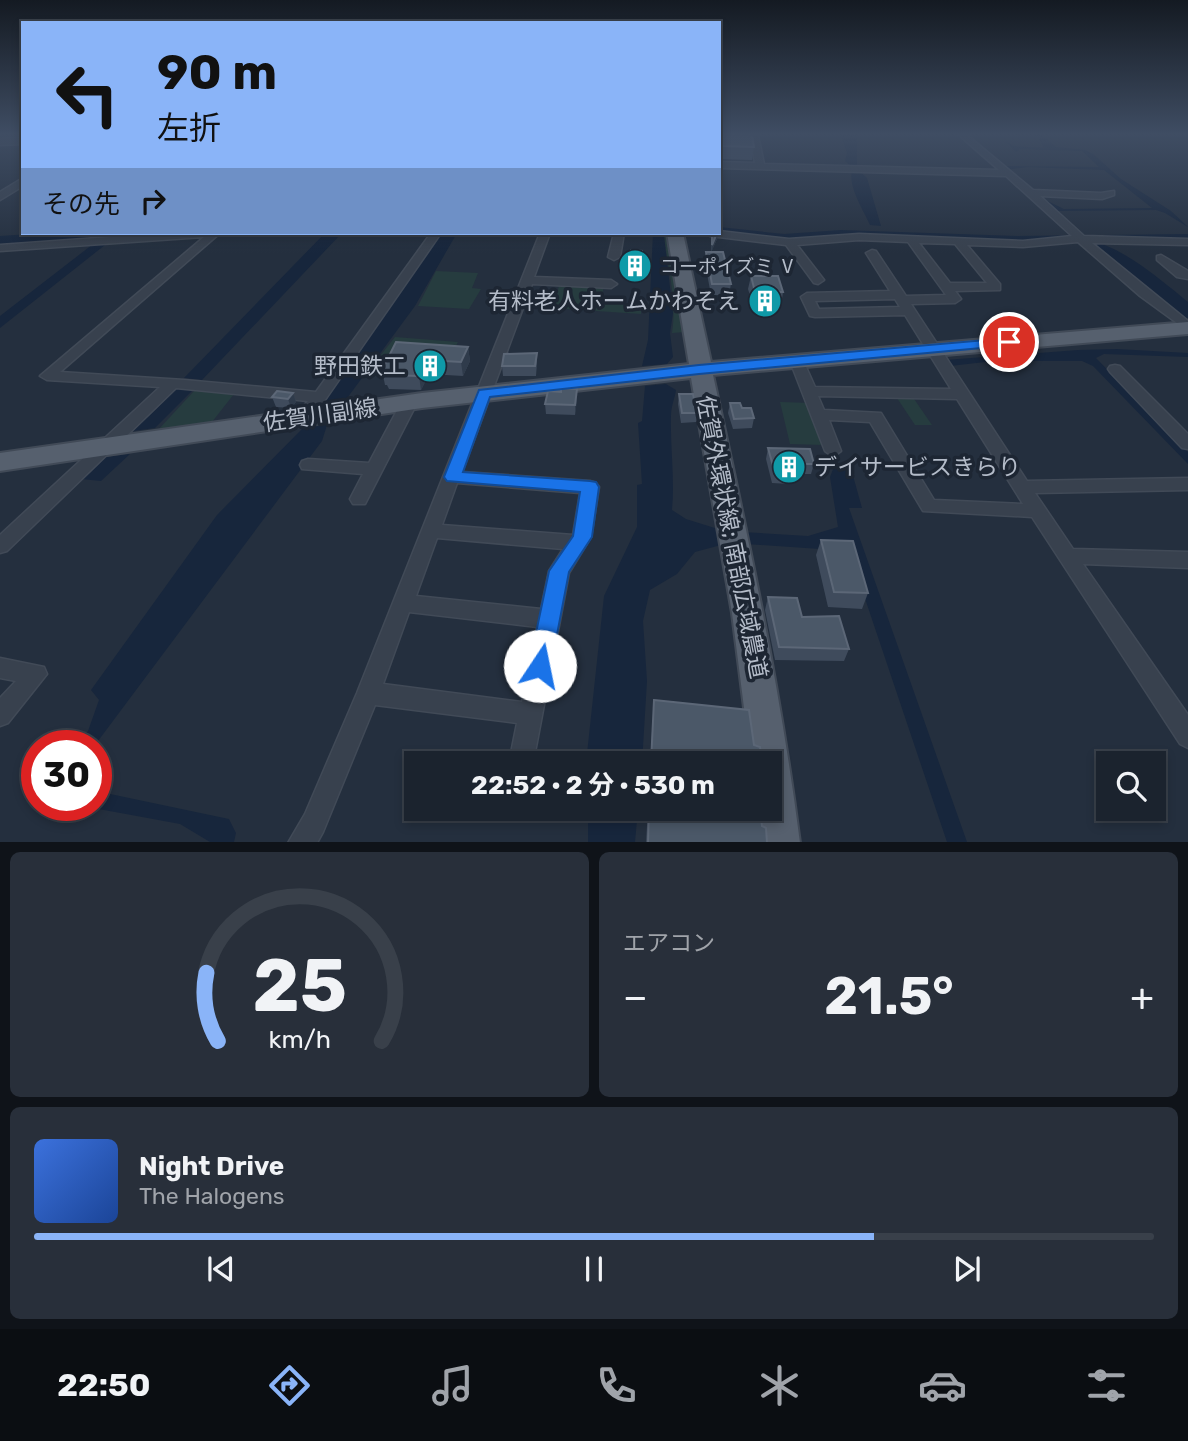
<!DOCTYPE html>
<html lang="ja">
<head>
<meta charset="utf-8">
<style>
	:root { --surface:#1b232e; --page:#282f3a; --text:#f1f3f6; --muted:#a0a4aa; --line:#39404a; --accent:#8ab4f8 }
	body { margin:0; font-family:Rubik,"Noto Sans JP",sans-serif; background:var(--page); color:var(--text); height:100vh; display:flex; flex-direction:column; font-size:26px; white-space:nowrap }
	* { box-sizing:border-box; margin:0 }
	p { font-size:23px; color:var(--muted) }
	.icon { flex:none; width:38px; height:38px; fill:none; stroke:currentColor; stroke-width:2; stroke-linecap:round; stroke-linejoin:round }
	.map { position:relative; height:842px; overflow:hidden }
	.panel { display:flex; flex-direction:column; gap:10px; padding:10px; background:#0f1319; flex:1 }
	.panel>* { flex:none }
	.hud { position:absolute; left:21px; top:21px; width:700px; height:214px; border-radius:0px; box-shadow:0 4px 10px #0003,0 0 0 2px var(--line); background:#8ab4f8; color:#111; overflow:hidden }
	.tools { position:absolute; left:1096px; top:751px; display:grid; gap:14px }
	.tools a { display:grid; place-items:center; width:70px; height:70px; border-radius:0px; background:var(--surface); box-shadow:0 4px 10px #0003,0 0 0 2px var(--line); font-size:35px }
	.speed { position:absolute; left:21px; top:730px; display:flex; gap:14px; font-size:35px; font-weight:700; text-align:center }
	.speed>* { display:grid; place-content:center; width:91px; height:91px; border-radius:50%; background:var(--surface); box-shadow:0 4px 10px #0003,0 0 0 2px var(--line); line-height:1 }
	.speed .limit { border:10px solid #d22; background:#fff; color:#111 }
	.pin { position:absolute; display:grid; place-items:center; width:60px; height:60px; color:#fff; margin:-30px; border:4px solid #fff; border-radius:50%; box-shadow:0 2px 7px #0007 }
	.me { position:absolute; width:77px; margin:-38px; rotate:11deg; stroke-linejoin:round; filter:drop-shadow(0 0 5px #0008) }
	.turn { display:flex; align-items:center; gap:24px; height:147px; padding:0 21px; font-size:32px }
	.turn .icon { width:91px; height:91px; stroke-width:2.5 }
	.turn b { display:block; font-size:49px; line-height:60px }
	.then { display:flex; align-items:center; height:66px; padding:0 21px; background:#0003; gap:14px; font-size:26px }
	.big { font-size:52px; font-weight:700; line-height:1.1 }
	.panel .tile { flex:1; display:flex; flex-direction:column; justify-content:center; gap:10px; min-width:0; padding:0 24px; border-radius:10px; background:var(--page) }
	.panel .dial { align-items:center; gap:0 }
	.dial svg { height:182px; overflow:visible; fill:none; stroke:var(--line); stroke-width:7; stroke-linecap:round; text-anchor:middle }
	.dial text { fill:var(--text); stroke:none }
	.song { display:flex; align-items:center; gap:21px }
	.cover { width:84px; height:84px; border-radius:10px; background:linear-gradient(135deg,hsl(220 70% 55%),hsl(220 70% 35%)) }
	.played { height:7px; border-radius:4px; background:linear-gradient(90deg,var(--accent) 75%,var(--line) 75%) }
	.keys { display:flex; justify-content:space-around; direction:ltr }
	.heat { display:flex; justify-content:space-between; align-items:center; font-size:38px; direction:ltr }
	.panel .tiles { flex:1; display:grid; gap:10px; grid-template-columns:1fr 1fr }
	.tile:last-child { grid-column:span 2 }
	.trip { position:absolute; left:404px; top:751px; width:378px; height:70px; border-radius:0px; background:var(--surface); box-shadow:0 4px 10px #0003,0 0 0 2px var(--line); font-weight:700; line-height:70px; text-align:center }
	.tab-bar { display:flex; height:112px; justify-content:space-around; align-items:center; background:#0b0e12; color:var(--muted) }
	.tab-bar .icon { width:49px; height:49px }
	.tab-bar .on { color:var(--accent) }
	.tab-bar b { font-size:32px; color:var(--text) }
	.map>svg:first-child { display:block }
	.green { fill:#263c3f }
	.water { fill:#17263c }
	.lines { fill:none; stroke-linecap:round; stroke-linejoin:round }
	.minor-casing { stroke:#414a57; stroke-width:3 }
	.primary-casing { stroke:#414a57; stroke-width:4 }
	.minor { fill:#38414e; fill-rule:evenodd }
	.primary { fill:#56606e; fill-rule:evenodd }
	.wall { fill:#3f4b5c }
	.shaded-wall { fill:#2f3b4b }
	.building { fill:#4b5868; stroke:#5c6777; stroke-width:2 }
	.route { fill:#1a73e8; stroke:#114b97; stroke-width:2 }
	.labels { text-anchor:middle; stroke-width:7; stroke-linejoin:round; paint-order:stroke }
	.far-poi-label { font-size:19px; fill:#b4bcc9; stroke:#1d2633; text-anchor:start }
	.poi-label { font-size:23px; fill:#b4bcc9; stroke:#1d2633; text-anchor:end }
	.street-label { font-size:23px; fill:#b4bcc9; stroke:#1d2633 }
</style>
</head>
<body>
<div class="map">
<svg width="1188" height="843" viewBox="0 0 1188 843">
	<rect width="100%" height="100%" fill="#242f3e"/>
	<path class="green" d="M660 233H670L685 332 672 333C677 300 668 269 664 236Z
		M436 271 478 273 472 288 481 289 469 309 418 306Z
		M560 283 604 285 601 302 641 305V314L552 308Z
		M395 337 458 342 450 357 386 371 369 370Z
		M195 390 234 394 212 422 158 430Z
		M895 395 912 396 932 425H915Z
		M780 402 810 403 823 445 790 444Z"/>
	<path class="water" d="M841 135H857V169L867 178 881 226 870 225C863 209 846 184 853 168L845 161 847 153Z
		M1034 135H1042L1056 147 1085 150 1093 154 1121 179 1171 211 1188 227 1165 213 1156 210 1052 211 1037 196 1064 209 1152 208 1104 170 1028 167 1005 170 1000 166 1099 167 1082 151 1020 149 1016 152 1005 141 1013 146 1044 148 1038 136Z
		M719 227 784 234 841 230 1017 236 1188 234V239L1021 241 846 235 787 239 719 232Z
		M46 233H167L0 245V236Z
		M325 233H342L202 380 184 378Z
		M441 233H457L415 306 345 401 325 402Z
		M653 233 664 236 673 313 670 333 673 357 667 364 642 366 648 340Z
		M97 241H110L0 328V316Z
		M1091 242C1118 243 1166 284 1188 302V318L1183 319Z
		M1117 349 1188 353V357L1104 354 1096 358 1188 452V464L1093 366 1082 361H994L950 366 945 360 1078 350Z
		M666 384 676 390C675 398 671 406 671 416 670 447 675 478 672 510L686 519 718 529 721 545 695 552 677 574 650 590 643 621 647 681 642 763H586L604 596 637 527V485L642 484 638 423 642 421 645 386Z
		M179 387 194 389 155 428 133 431Z
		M327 425 322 441 95 745 75 746 88 731 99 700 91 690 217 515 303 428Z
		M130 454 101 481 81 479 105 457Z
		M835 464 852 472 862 508H849L967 842H947L849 551 746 544 743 532 808 536 838 527 830 477Z
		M96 791 229 819 236 833 234 842H210L180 824 77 805H96Z
		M588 809H638L635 842H588Z"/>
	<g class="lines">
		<defs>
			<path id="minor" d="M750 135H758L764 164 999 170 959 135H967L1033 190 1101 193 1114 191V195L1102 199 1040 196 1084 236 1188 239V245L1092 243 1188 321V331L1140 296 1078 242 1023 247 967 245 1000 284V290L955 291 961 299 955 303 911 304 1027 481 1188 478V490L1035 493 1073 549 1188 552V568L1083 564 1188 715V748L1180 744 1032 517 923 511 870 422 829 420 841 451 833 457 825 451 790 361 792 358H802L815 387 951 389 905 315 815 317 810 316 801 297 807 293 890 291 866 253 872 250 876 251 906 296 946 295 908 242 859 240 797 245 824 280 818 284 814 283 786 245 710 236 705 233 719 231 789 239 859 234 1023 241 1072 236 1006 176 719 168V162L755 163ZM919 243 955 244 987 283H950ZM895 299 900 307 819 309 815 301ZM818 396 957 399 1023 504 934 500 881 413 824 410Z
				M23 138V144L0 145V139Z
				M23 178V186L0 200V192Z
				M167 233H220L60 372 184 380 316 392 431 233H441L325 400 308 421 302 422 294 417 308 401 176 388 7 551 0 553V535L160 387 47 380 40 376 204 237 0 251V245Z
				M540 233H550L534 277 611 280 617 284 611 288 532 284 462 472 590 481 596 483 599 487 591 537 569 573 533 763H509L517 723 375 705 323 832 317 843H288L305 814 357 693ZM457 483 580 493 573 535 442 525ZM437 538 563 549 549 571 541 609 416 596ZM409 612 537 627 522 702 383 684Z
				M614 233H624L620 257 614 260 608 257Z
				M1161 255 1188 271V279L1177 277 1157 260V256Z
				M1115 365 1120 366 1188 434V449L1182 448 1110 372 1108 369 1110 366Z
				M409 398 417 403 365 504H353L350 499 363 474 302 469 300 465 302 461 308 459 369 463 401 403Z
				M0 658 44 667 47 674 8 723 0 726V698L16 681 0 678Z"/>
			<path id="primary" d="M667 233H683L711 362 1188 322V334L713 375C747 531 780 685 800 843H758L755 808H770V763H751L732 613 691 378 422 408 0 471V453L422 393 689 364Z"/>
		</defs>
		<use href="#minor" class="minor-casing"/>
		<use href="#primary" class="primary-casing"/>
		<use href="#minor" class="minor"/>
		<use href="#primary" class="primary"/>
	</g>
	<path class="wall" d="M719 135H752L754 147 752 160 720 159Z
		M719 197 722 220 721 229H719Z
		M712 233H718L717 239 711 252 731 284 729 295H711L705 263 706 252H711Z
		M642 251 640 272H629V263Z
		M751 276 783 292 781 306 753 305 748 289Z
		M468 347 470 361 463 376 429 374 421 390 389 389 387 385H385L382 370Z
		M537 353V363L536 376H503L502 366Z
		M577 389V399L575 415 546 414 545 404 561 392Z
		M293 393 296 402 291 408 276 407 272 397Z
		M679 394 697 413 696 422 681 423 678 404Z
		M730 403 742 408 754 418 752 428 733 429 728 413Z
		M768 448 814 464 811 474H798L797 478H791L790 484 772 483 766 459Z
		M821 540 868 593 862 609 828 607 816 555Z
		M768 597 802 617 849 649 844 661 775 660 765 610Z
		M654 700 754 745 762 763H650Z
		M648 808H760L762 826 767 843H646Z"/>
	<path class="shaded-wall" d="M718 233 717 239 711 253 712 245Z
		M468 347 470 361 463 376 461 362Z
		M427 360 429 374 421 390 419 376Z
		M577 389V399L575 415V405Z
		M293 393 296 402 291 408 288 399Z"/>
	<path class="building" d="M720 135H752L754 147 722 146Z
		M719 197H722V220L719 221Z
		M712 233H717L712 245Z
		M631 250 642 251 641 264 629 263Z
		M706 252H723L731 284H712Z
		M751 276H778L783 292H755Z
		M396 342 468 347 461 362 427 360 419 376 385 375 388 370H382Z
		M537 353 535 366H502L504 354Z
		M561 388 577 389 575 405 545 404 548 391 561 392Z
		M277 391 293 393 288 399 272 397Z
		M679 394H693L697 413H682Z
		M730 403H740L742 408H751L754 418 734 419Z
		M768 448 810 449 814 464H799L800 468H791L792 473H775Z
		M821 540 853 541 868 593 834 592Z
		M768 597 797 598 802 617 839 616 849 649 779 647Z
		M654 700 749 710 754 745 760 747 762 763H651Z
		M649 808H760L762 826 766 828 767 843H648Z"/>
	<linearGradient id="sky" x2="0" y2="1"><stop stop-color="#141a22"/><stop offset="0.53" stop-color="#3f4d63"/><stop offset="1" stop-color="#3f4d63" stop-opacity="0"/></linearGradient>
	<rect width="1188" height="253" fill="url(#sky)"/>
	<path class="route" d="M1009 338 1016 342 1014 345 699 374 490 397 463 472 590 481 596 482 599 487 592 537 569 572 551 666 548 674 540 677 532 674 529 666 549 571 573 536 580 492 447 481 444 477 479 390 699 365Z"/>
	<defs>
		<symbol id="building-disc" viewBox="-11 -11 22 22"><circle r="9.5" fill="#0f9aa8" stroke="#1d2633"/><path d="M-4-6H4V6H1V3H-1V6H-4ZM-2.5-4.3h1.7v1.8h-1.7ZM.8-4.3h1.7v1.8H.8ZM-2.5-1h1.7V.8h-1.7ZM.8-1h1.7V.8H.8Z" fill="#fff"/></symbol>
	</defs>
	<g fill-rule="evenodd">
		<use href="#building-disc" x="616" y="247" width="38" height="38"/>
		<use href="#building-disc" x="746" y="282" width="38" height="38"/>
		<use href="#building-disc" x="411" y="347" width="38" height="38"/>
		<use href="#building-disc" x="770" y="448" width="38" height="38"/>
	</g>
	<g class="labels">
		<g class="far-poi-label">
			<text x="660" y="273">コーポイズミ Ⅴ</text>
		</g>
		<g class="poi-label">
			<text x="740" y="309">有料老人ホームかわそえ</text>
			<text x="406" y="374">野田鉄工</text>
			<text x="814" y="475" text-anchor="start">デイサービスきらり</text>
		</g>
		<g class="street-label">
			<text transform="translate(320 415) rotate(-8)" y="8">佐賀川副線</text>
			<text transform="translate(732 537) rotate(79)" y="8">佐賀外環状線; 南部広域農道</text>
		</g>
	</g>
</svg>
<div class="tools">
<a><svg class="icon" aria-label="search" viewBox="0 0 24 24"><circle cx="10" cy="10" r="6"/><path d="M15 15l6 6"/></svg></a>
</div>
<div class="speed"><div class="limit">30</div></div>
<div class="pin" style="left:1009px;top:342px;background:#d93025"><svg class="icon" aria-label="arrive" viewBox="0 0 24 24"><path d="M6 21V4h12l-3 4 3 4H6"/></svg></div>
<svg class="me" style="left:540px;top:666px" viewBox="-20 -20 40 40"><circle r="19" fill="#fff"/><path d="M0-13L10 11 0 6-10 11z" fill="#1a73e8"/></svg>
<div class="trip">22:52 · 2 分 · 530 m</div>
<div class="hud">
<div class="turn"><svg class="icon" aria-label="left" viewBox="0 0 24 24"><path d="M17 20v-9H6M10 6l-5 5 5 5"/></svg><div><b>90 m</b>左折</div></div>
<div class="then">その先<svg class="icon" aria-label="right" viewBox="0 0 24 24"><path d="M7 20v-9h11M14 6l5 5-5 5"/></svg></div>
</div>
</div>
<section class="panel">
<div class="tiles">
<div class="tile dial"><svg viewBox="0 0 100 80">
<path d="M14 69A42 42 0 1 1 86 69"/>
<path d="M14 69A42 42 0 0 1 9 39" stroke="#8ab4f8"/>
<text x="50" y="56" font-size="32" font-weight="700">25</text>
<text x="50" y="72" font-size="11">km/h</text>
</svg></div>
<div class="tile"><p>エアコン</p>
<div class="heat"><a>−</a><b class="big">21.5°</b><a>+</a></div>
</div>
<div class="tile">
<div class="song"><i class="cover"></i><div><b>Night Drive</b><p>The Halogens</p></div></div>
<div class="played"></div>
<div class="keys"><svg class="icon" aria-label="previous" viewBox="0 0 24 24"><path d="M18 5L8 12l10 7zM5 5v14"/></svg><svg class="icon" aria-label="pause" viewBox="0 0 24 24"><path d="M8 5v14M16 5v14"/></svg><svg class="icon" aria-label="next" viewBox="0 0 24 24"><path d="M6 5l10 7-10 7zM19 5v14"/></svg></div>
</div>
</div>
</section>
<nav class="tab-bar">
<b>22:50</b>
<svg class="icon on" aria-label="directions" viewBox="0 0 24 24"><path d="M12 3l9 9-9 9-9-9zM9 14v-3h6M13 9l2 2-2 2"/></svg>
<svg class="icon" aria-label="music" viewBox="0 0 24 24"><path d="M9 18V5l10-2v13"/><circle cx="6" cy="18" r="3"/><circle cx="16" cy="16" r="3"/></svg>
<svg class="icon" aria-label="phone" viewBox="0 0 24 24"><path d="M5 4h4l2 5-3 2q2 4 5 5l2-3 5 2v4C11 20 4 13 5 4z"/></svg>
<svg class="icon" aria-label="climate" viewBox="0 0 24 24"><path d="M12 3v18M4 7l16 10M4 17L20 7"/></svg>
<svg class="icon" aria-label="car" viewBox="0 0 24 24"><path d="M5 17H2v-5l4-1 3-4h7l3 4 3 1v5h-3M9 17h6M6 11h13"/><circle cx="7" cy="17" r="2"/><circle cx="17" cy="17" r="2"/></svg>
<svg class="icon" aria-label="filters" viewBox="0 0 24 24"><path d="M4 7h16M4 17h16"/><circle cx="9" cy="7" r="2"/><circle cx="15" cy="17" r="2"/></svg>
</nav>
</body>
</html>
